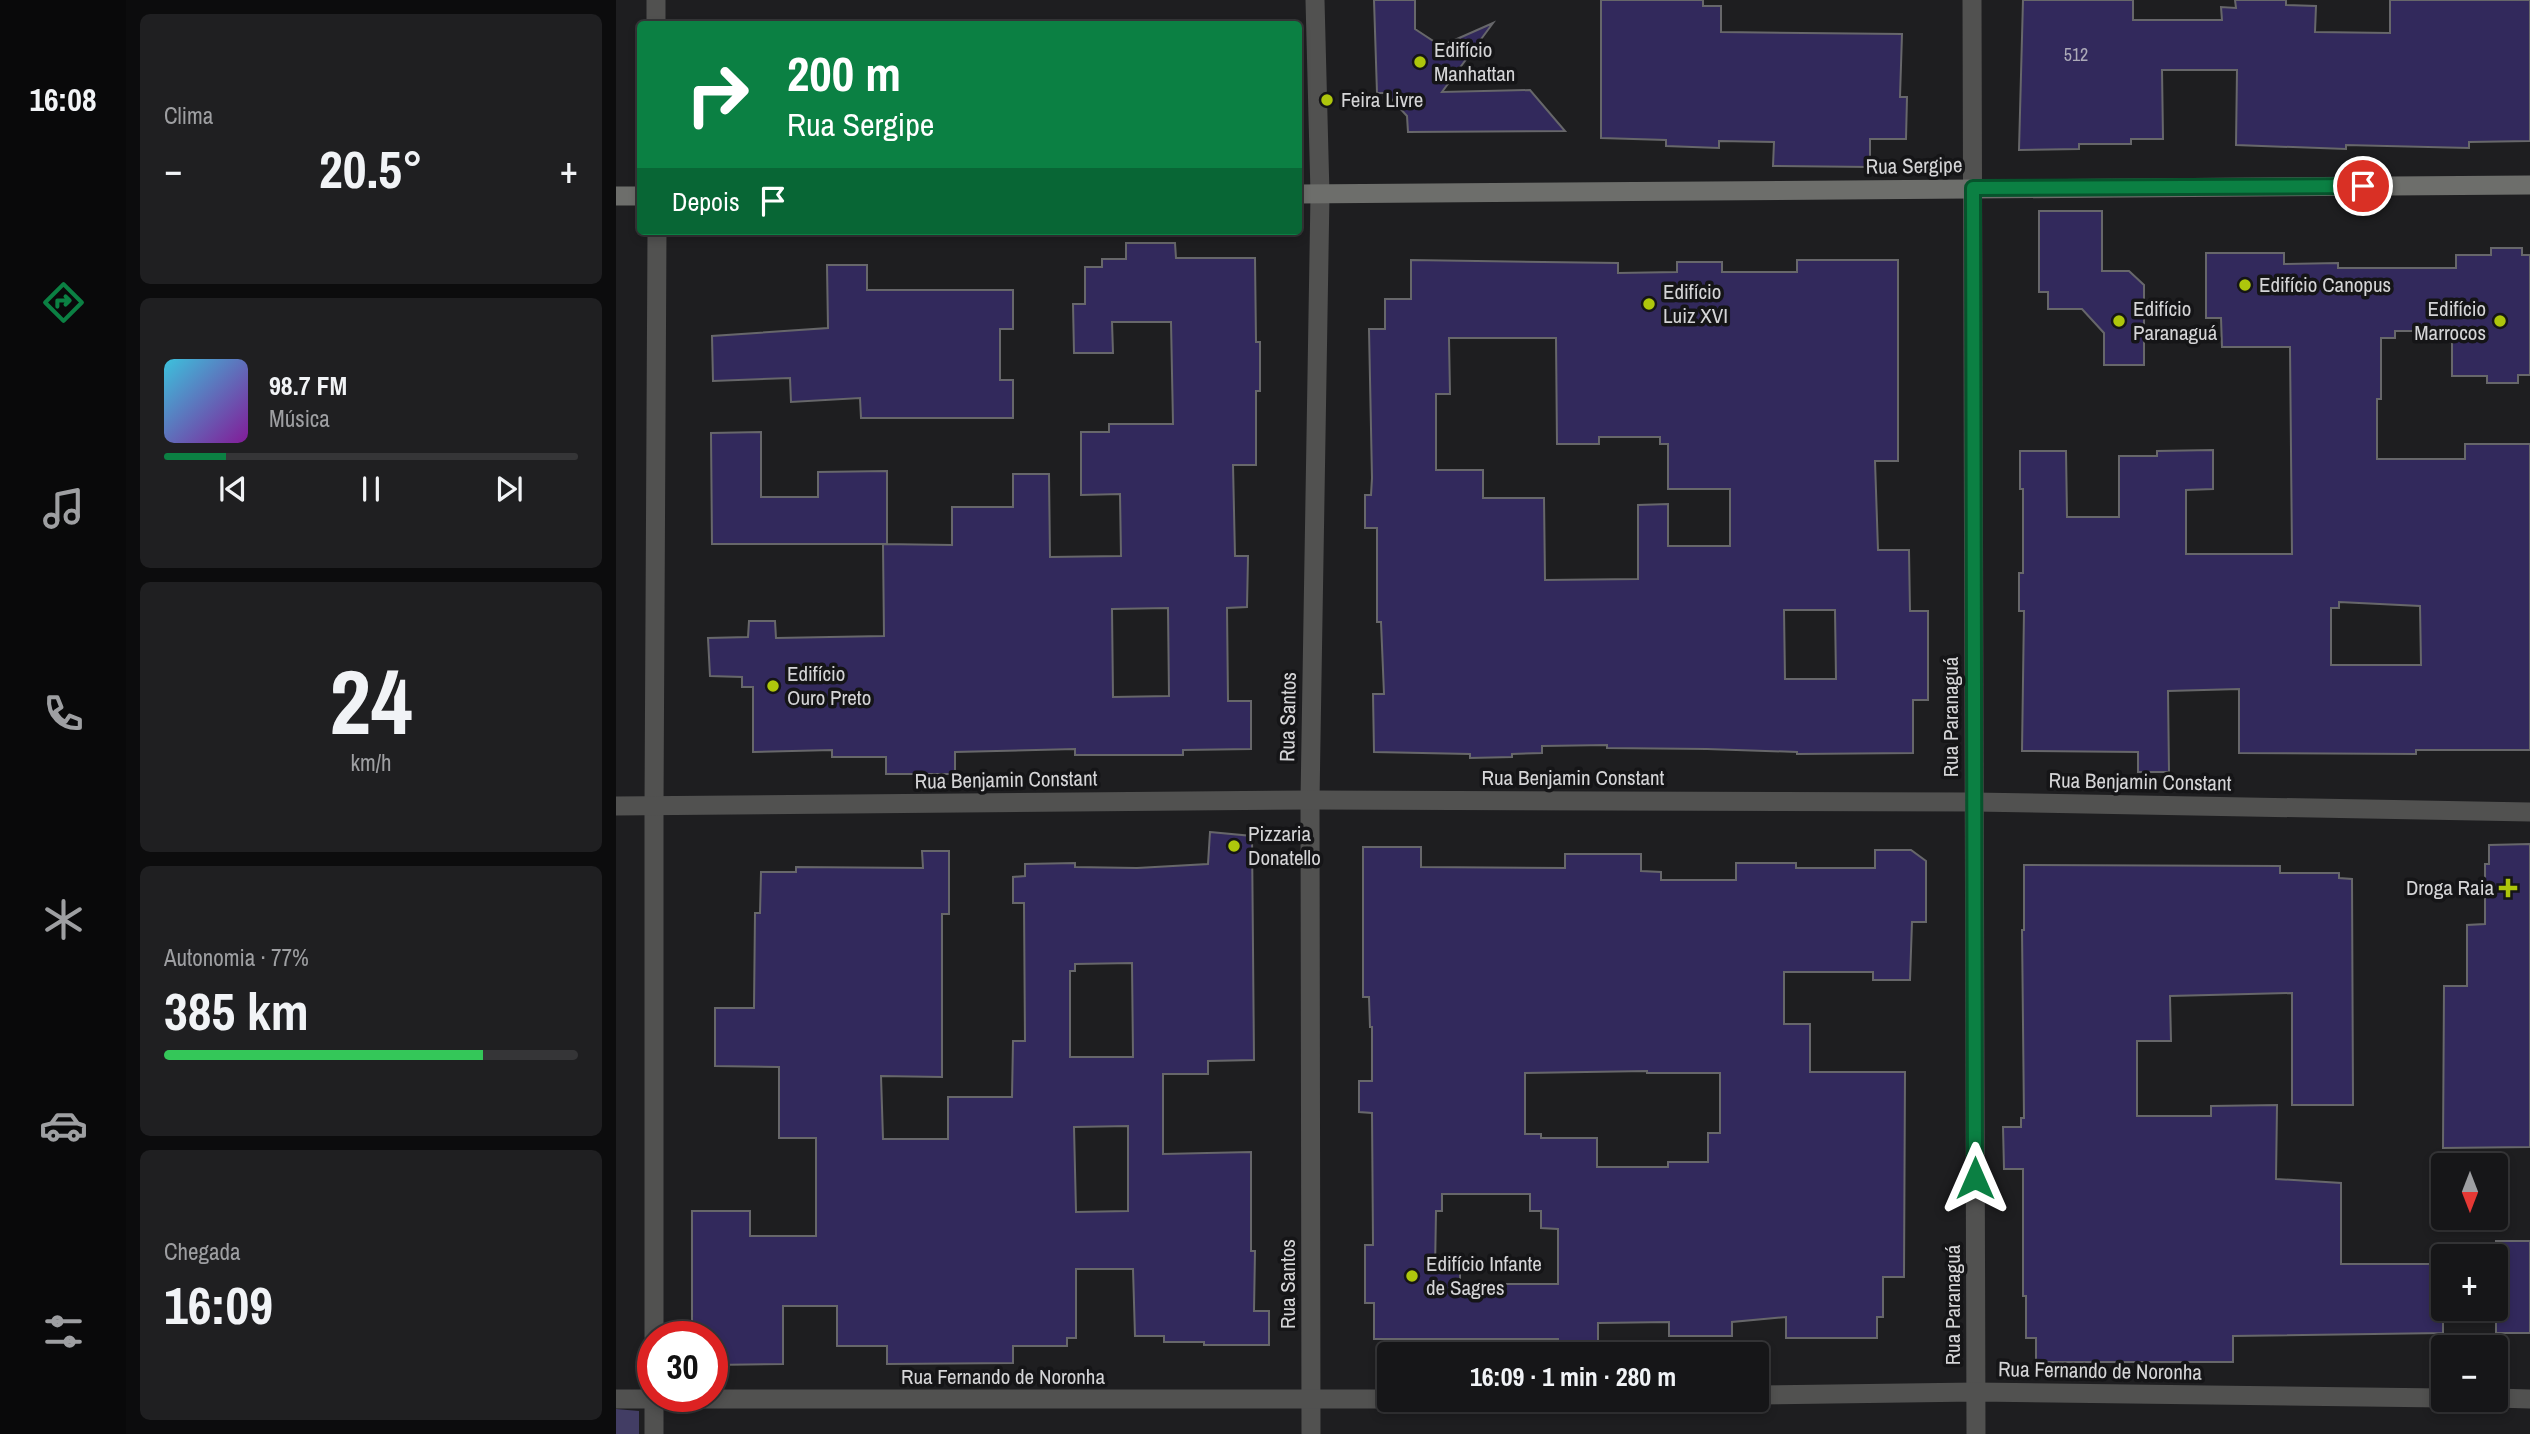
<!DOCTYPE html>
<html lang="pt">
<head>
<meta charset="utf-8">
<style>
	:root { --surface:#161618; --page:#1f1f21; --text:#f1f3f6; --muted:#9e9fa2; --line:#353537; --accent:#0b8043 }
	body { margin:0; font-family:"Archivo Narrow",sans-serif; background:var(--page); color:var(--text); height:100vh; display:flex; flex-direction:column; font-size:26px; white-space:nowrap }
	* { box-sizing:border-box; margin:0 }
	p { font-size:23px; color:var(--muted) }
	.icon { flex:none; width:38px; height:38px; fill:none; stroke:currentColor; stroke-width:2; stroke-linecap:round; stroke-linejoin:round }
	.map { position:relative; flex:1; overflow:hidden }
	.sheet { display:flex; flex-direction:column; gap:14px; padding:14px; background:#0c0c0d; width:490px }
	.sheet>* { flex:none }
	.hud { position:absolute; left:21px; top:21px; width:665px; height:214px; border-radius:7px; box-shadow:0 4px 10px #0003,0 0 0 2px var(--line); background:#0b8043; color:#fff; overflow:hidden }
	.needle { width:46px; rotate:180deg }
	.buttons { position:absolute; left:1815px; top:1153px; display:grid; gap:14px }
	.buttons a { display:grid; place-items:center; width:77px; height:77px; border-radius:7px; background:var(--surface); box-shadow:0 4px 10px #0003,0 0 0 2px var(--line); font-size:35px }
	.speed { position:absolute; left:21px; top:1321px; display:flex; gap:14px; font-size:35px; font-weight:700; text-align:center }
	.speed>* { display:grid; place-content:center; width:91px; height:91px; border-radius:50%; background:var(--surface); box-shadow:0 4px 10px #0003,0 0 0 2px var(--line); line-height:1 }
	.speed .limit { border:10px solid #d22; background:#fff; color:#111 }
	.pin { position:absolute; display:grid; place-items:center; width:60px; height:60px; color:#fff; margin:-30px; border:4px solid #fff; border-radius:50%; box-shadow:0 2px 7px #0007 }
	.me { position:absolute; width:77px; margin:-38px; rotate:0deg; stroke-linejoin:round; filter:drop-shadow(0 0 5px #0008) }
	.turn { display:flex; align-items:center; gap:24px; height:147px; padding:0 35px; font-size:32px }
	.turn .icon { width:91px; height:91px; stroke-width:2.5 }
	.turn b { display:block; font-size:49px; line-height:60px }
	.then { display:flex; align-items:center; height:66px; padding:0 35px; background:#0003; gap:14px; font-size:26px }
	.big { font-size:52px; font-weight:700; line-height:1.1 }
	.sheet .tile { flex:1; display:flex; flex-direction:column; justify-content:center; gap:10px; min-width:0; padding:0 24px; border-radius:10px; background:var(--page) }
	.sheet .dial { align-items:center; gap:0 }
	.dial b { font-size:91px; line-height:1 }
	.song { display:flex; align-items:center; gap:21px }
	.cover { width:84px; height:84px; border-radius:10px; background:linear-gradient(135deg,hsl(190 70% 55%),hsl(290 70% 35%)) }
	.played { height:7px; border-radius:4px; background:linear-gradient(90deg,var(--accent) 15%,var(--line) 15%) }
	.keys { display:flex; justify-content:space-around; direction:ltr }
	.heat { display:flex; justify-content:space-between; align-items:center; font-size:38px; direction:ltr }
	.charge { height:10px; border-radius:5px; background:linear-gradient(90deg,#34c759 77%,var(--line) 0) }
	.trip { position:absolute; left:761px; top:1342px; width:392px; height:70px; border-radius:7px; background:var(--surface); box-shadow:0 4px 10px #0003,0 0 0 2px var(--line); font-weight:700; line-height:70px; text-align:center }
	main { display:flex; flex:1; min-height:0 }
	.tabs { display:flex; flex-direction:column; width:126px; justify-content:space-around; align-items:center; background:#09090a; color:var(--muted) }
	.tabs .icon { width:49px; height:49px }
	.tabs .on { color:var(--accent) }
	.tabs b { font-size:32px; color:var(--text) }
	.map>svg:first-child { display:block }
	.green { fill:#423d64 }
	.building { fill:#32295c; stroke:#67676a; stroke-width:2; fill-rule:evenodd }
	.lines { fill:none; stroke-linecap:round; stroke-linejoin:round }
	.minor { stroke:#515150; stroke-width:19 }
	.tertiary { stroke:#515150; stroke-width:19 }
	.secondary { stroke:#6d6e6b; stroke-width:19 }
	.route-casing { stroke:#07532c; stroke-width:18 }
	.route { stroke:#0b8043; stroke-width:12 }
	.poi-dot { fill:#aec60c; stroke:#151517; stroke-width:2.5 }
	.labels { text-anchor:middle; stroke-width:7; stroke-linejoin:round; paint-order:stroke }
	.number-label { font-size:18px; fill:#acaab8 }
	.poi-label { font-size:21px; fill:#d5d5d7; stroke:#151517; text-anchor:start }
	.street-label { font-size:21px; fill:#d5d5d7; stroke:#151517 }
</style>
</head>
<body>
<main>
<nav class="tabs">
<b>16:08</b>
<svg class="icon on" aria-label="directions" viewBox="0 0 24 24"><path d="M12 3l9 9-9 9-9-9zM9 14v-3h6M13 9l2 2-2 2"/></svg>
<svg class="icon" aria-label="music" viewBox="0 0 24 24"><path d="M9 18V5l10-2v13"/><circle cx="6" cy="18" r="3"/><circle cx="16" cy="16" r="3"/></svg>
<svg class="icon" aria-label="phone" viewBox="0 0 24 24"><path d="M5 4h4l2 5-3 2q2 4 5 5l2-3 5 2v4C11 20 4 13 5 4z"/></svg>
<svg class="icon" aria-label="climate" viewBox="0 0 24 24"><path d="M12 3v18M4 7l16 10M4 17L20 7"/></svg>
<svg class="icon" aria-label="car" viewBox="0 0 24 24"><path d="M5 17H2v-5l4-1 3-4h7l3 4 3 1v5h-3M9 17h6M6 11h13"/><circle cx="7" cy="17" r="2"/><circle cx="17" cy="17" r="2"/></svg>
<svg class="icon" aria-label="filters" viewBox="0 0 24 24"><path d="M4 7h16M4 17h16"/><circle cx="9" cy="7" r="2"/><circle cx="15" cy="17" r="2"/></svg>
</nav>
<section class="sheet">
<div class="tile"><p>Clima</p>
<div class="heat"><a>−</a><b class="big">20.5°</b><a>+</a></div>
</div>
<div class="tile">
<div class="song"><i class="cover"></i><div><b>98.7 FM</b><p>Música</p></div></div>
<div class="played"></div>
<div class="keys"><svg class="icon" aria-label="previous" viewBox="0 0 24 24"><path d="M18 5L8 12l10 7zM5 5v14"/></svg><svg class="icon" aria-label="pause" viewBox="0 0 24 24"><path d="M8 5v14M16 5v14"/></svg><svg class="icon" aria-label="next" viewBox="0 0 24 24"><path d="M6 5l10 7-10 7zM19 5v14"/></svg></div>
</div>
<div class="tile dial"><b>24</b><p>km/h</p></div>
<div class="tile"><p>Autonomia · 77%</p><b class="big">385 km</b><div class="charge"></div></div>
<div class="tile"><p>Chegada</p><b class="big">16:09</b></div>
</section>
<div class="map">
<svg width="1914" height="1434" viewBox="0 0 1914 1434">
	<rect width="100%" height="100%" fill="#1e1e20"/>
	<path class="green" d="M0 1409 23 1411V1434H0Z"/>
	<path class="building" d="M758 0H799V29L825 46 877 23 826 92 914 90 949 131 792 132 791 116 770 93H761Z
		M985 0H1087V6H1105V32L1286 34 1284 97H1291L1290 139H1254V167L1157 166 1158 142 1103 141V148L1050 146V140L985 138Z
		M1407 0H1517V20H1606L1605 7 1620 8 1619 0H1670V5L1700 6 1699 32 1774 33V0H1914V141L1853 142V148L1730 145V149L1620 145 1621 70H1546L1547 139H1515V144H1463V149L1403 150Z
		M1423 211H1486V271H1513L1528 285V365H1488V333L1466 309H1432V292H1423Z
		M510 243H559L560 258H639L640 342H644V391H640V465H617L619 556H632L631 607 611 608 612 701H635V749L567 750V755H459V749L339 752V774H270V757H216V750L137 752V687H126V677L94 676 92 638 132 637 133 621H159L160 638 268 636 267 544 336 545V507H397V474H433L434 557 505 556 504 494 465 495V432H493V424H557L555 322H496L497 353H458L457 304H469V267H486V259H510ZM552 608 553 696 497 697 496 609Z
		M1875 248H1906V255H1914V375H1902V383H1871V376H1836V331H1779V338H1765V399H1761V459H1849V444H1914V750H1800V754L1623 753V689L1552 691 1553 772H1522V752L1406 751 1408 611H1403V573H1407V489H1404V451H1450L1451 517H1503V456H1541V451L1597 450V489L1570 490V554H1676L1674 347H1606L1605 318H1590V253H1668V264L1722 263V268H1840V255H1875ZM1723 602 1804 606 1805 665H1715V608H1723Z
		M795 260 1002 263V273L1061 272V262H1106V272H1181V260H1282V461H1259L1262 550H1293L1294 611H1312V700H1297V753L1181 754V752L1091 749 991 748V745L926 746V753L896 754V757L854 758V754L758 752 757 694H768L765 622H761V528H749V495H755L756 478 753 329H769V299H795ZM833 338H940L941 444H983V437H1044V444H1052V489H1114V546H1052V504L1022 505V579L929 580 928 498H867V470H820V394H834ZM1168 610H1219L1220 679H1169Z
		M211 265H251V290H397V329H384V380H397V418H245L244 398 175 402 174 378 97 381 96 336 212 328Z
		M145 432V497H202V472L271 471V544H96L95 433Z
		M594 832 636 836 638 1060 592 1061V1074H547V1154L635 1152V1251H639L638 1311H653V1345H588V1342H548V1336H519L517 1269H460V1338H451V1346H397V1363L271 1364V1346H221V1306H167V1364L96 1365V1337H76V1211H134V1236H200V1138H163V1067L99 1066V1008H138L139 913H144L145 872H180V867L307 868 306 851H333V914H326V1077L265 1076 267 1139H332V1097H396L397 1041H409L408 903H397V877L409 876V864L459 863V867L521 868 592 864ZM516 963 517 1057H454V971H459V964ZM512 1126V1211L460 1212 458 1127Z
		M1914 844V1147L1827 1148 1828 986H1851V925L1869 924V864H1873V845Z
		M747 847H805V867L949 868V854H1025V871L1045 872V880H1120V863H1180V868H1259V850H1295L1310 861V922H1296L1294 980H1257V972H1168V1024H1194V1072H1289L1288 1277H1267V1317H1261V1338H1170V1317L1116 1322V1336H1053V1322L982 1323V1344H942V1339H758V1303H749V1245H757L756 1113 743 1112V1081H756V1027H754L753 997H747ZM1031 1071V1073H1104V1133H1092V1162H1052V1167H981V1138H925V1134H909V1073ZM826 1194H914V1211H925V1228L942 1229V1284H844V1270H819L820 1211H826Z
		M1408 865 1664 866V873H1723V878L1736 879 1737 1105H1676V993L1554 996 1555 1041H1521V1116H1595V1106L1661 1105 1660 1179 1725 1183V1264H1827V1333L1617 1336V1362H1420V1338H1410V1296H1407V1169H1388L1387 1127H1405V1118H1408L1406 930H1408Z
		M1880 1241H1914V1333H1880Z"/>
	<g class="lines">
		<path class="minor" d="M40 0V24
			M1356 0 1360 1434
			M38 1337V806L41 231
			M38 1396V1434
			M695 1434 694 800 704 194 699 0"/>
		<path class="tertiary" d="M0 806 694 800 1358 802 1914 812
			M1141 1395 1360 1392 1827 1398
			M1880 1398 1914 1399
			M0 1399H774"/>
		<path class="secondary" d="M682 194 1914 185
			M0 196H24"/>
	</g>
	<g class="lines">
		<defs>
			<path id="route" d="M1359 1178 1357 188 1747 186"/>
		</defs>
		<use href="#route" class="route-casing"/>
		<use href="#route" class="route"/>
	</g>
	<g class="poi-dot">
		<circle cx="804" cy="62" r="7"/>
		<circle cx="711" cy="100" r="7"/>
		<circle cx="1629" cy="285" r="7"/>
		<circle cx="1033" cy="304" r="7"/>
		<circle cx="1503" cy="321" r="7"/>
		<circle cx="1884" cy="321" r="7"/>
		<circle cx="157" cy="686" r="7"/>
		<circle cx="618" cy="846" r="7"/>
		<path d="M1888.5 877.5h7v7h7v7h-7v7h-7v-7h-7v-7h7z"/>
		<circle cx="796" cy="1276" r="7"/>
	</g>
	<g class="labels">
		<g class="number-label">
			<text x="1460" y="61">512</text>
		</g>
		<g class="poi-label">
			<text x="818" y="57">Edifício<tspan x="818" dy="24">Manhattan</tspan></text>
			<text x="725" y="107">Feira Livre</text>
			<text x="1643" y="292">Edifício Canopus</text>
			<text x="1047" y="299">Edifício<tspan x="1047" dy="24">Luiz XVI</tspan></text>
			<text x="1517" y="316">Edifício<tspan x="1517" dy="24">Paranaguá</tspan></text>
			<text x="1870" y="316" text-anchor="end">Edifício<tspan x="1870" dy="24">Marrocos</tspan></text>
			<text x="171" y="681">Edifício<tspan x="171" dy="24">Ouro Preto</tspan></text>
			<text x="632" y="841">Pizzaria<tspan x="632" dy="24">Donatello</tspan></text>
			<text x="1878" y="895" text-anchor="end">Droga Raia</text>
			<text x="810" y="1271">Edifício Infante<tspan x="810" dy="24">de Sagres</tspan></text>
		</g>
		<g class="street-label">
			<text transform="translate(1298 166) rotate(-1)" y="7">Rua Sergipe</text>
			<text transform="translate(672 717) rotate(-89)" y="7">Rua Santos</text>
			<text transform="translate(1335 717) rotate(-90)" y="7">Rua Paranaguá</text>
			<text x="957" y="785">Rua Benjamin Constant</text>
			<text transform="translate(390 780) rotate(-1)" y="7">Rua Benjamin Constant</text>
			<text transform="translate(1524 782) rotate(1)" y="7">Rua Benjamin Constant</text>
			<text transform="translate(672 1284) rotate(-90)" y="7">Rua Santos</text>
			<text transform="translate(1337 1305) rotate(-90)" y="7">Rua Paranaguá</text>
			<text transform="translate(1484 1371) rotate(1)" y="7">Rua Fernando de Noronha</text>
			<text x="387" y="1384">Rua Fernando de Noronha</text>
		</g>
	</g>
</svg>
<div class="buttons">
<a><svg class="needle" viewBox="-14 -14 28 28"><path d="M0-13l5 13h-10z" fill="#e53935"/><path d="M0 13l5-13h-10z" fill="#9e9fa2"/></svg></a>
<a>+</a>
<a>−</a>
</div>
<div class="speed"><div class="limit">30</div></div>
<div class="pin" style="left:1747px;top:186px;background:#d93025"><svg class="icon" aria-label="arrive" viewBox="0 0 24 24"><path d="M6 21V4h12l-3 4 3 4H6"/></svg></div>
<svg class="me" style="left:1359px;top:1178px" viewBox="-20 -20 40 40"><path d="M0-17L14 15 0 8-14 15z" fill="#0b8043" stroke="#fff" stroke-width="4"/></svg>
<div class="trip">16:09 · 1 min · 280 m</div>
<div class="hud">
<div class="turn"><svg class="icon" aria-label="right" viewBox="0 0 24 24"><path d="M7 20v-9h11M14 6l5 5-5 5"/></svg><div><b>200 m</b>Rua Sergipe</div></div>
<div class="then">Depois<svg class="icon" aria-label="arrive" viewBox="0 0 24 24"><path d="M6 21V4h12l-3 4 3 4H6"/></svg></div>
</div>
</div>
</main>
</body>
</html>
